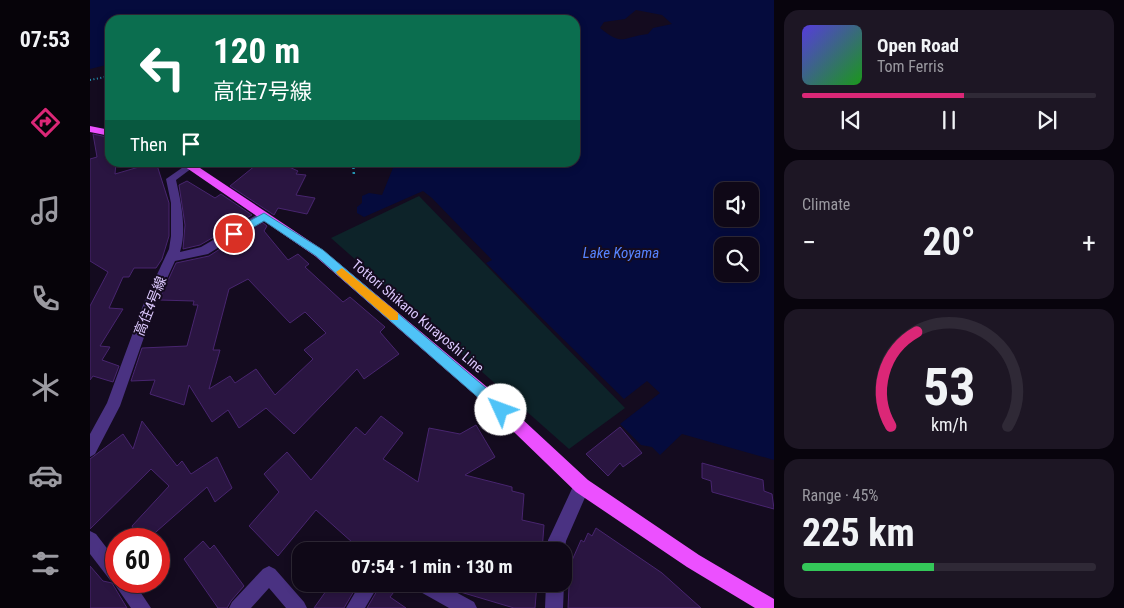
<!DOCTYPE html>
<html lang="en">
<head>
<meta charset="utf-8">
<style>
	:root { --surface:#0f0817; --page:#1d1624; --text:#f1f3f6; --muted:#9b9aa1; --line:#2f2936; --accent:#db2777 }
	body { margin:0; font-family:"Roboto Condensed","Noto Sans JP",sans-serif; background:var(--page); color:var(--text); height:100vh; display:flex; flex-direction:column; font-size:19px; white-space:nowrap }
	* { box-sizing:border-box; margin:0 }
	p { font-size:16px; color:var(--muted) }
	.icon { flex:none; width:28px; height:28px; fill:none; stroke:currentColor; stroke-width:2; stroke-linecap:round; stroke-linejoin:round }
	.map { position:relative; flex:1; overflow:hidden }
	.drawer { display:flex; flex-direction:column; gap:10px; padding:10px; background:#08040d; width:350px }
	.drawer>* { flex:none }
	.hud { position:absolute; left:15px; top:15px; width:475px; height:152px; border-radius:15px; box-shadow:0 2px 8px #0003,0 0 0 1px var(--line); background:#0b6e4f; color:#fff; overflow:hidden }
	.fabs { position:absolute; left:624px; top:182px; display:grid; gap:10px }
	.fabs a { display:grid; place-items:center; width:45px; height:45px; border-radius:10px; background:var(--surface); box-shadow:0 2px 8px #0003,0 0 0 1px var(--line); font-size:25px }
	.speed { position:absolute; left:15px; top:528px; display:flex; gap:10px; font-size:25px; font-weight:700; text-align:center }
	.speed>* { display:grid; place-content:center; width:65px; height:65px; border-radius:50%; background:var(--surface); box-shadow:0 2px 8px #0003,0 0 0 1px var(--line); line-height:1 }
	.speed .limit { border:8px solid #d22; background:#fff; color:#111 }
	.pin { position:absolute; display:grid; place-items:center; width:42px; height:42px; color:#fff; margin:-21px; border:2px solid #fff; border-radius:50%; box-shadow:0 1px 5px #0007 }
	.me { position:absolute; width:55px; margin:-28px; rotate:313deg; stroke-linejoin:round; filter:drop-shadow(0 0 4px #0008) }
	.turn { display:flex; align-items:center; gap:18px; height:105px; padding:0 25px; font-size:22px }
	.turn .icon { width:65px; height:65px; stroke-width:2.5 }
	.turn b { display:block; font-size:35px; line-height:42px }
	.then { display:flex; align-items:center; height:48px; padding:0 25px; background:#0003; gap:10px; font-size:19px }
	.big { font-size:38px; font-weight:700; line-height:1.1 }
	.drawer .tile { flex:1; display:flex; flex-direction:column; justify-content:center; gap:8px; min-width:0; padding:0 18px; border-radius:15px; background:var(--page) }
	.drawer .dial { align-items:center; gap:0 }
	.dial svg { height:130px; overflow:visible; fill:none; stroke:var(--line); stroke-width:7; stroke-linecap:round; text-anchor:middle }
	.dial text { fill:var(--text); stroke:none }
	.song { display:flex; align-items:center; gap:15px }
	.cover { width:60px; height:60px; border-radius:8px; background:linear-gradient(135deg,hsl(250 70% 55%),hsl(120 70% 35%)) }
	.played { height:5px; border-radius:2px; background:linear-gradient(90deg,var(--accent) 55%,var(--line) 55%) }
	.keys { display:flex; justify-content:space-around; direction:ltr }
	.heat { display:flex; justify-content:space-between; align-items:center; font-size:28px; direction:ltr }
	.charge { height:8px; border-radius:4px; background:linear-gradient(90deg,#34c759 45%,var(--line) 0) }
	.trip { position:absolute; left:202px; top:542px; width:280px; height:50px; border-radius:15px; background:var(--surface); box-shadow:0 2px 8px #0003,0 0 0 1px var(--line); font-weight:700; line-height:50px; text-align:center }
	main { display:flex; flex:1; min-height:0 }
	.tabs { display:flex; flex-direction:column; width:90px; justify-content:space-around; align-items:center; background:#060309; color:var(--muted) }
	.tabs .icon { width:35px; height:35px }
	.tabs .on { color:var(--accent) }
	.tabs b { font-size:22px; color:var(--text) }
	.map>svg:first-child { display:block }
	.green { fill:#0d2329 }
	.water { fill:#050b3d; fill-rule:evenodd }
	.building { fill:#2a1541; stroke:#48256f; fill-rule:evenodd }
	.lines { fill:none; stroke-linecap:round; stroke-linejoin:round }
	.path-far1 { stroke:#2499b8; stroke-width:2; stroke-dasharray:1 2.5; stroke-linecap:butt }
	.path { stroke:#2499b8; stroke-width:2.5; stroke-dasharray:2 3; stroke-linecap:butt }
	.street { fill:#4a3282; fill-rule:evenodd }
	.primary { fill:#ec50ff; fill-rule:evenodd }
	.route { fill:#4fc3f7; stroke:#337fa1 }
	.slow { fill:#f59e0b }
	.labels { text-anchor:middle; stroke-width:4; stroke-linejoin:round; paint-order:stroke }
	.street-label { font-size:14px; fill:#ddc9ff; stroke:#140b1f }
	.water-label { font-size:15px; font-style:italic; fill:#5784ff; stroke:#140b1f }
</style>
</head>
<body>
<main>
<nav class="tabs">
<b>07:53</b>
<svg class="icon on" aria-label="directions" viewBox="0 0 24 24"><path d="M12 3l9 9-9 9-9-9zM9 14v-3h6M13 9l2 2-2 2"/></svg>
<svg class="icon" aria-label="music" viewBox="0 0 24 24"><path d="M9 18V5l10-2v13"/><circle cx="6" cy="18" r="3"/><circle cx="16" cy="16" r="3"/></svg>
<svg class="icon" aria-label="phone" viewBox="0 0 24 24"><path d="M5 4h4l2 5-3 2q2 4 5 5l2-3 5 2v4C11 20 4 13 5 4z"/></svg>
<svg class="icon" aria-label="climate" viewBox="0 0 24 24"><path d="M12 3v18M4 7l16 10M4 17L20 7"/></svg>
<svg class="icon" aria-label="car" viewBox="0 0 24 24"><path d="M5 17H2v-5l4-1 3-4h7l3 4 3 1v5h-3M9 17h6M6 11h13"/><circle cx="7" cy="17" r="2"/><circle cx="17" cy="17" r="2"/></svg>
<svg class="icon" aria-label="filters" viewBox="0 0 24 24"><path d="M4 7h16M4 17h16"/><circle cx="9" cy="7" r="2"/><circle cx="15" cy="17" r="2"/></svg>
</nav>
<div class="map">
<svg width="684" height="608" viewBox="0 0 684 608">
	<rect width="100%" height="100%" fill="#140b1f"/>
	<path class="green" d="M329 196 535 408 479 449 241 238Z"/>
	<path class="water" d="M0 0H684V460L592 434 570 455 562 447 551 445 530 424 570 393 557 381 534 399 396 263 402 260 342 198 333 191 274 217 267 213V207L272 203V196L279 193 292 195 305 163 485 162V20H20V64L0 69ZM546 10 572 15 582 24 563 28 558 34C531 37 534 47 510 28L514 22 535 19ZM632 191H660V219H632ZM632 246H660V274H632Z"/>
	<path class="building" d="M3 134 17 137 20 162H26L25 174 66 162 79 203V236L72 259 66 268H44L39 277H33L19 308 33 309 10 346 20 347 12 360 29 366 23 382 3 376 0 380V306L18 272 0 261V159L7 157Z
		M174 162H188L208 171 206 174 216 175 206 195 225 198 217 214 188 208 184 215 140 186 166 165 170 166Z
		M97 181 125 198 131 194 162 215 110 245 93 249 95 225 89 185Z
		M172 222 177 226 174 231 198 260 208 254 219 264 215 267 253 302 260 297 295 327 290 332 309 354 274 379 267 369 204 434 176 408 149 428 138 410 122 422 99 385 94 405 60 394 65 380 41 381 52 348 97 346 108 305H103L104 301 69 300 86 263 119 256ZM158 279 200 323 215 312 236 333 214 350 223 359 185 395 166 369 145 383 140 376 119 389 130 350H123L139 289Z
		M291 416 313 433 293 459 328 482 339 428 370 434 386 425 405 457 375 475 422 487V491L434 494 432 520 454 525 452 551H272L226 510 188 556 159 526 189 492 174 474 197 452 221 480 266 427 275 435Z
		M52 421 87 466 92 461 101 474 127 457 142 488 125 502 117 487 58 539H49L42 526 79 486 61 469 0 529V459L33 434 43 449Z
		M530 427 552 453 533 467 530 463 518 476 496 454Z
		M612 463 673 480 674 491 682 494 684 509 622 492 621 481 612 478Z
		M506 528 572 573 611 608H478L480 565 491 540 494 542 498 533 502 536Z
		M113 541 120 549 124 545 154 586 141 601 137 608H128L94 559Z
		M0 566 13 581 22 583 37 608H0Z
		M241 584H268L254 608H224Z
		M291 584H310L300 597 316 608H277Z
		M358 584H447L445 608H424L367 591Z"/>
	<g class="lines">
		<path class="path-far1" d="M0 80 20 76"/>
		<path class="path" d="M263 162 264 176"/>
		<path class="street" d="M99 163 102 164V168L86 180C91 202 97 230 90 252L111 247 170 213H178L179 216 118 254 85 261 67 300 30 406 5 454 0 457V434L17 403 55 300 79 249 81 236V203L76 179Z
			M492 478 498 480 500 486 476 541 474 556V551H458V540L461 534 486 480Z
			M0 531 6 534 26 560V581H43L61 608H41L23 582 20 580 0 554Z
			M179 566 185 569 214 602 217 608H196L179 588 161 608H139L142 602 173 569Z
			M270 584H289L275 608H256Z
			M324 584H351L384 602 387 608H359L327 590Z
			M456 584H474L473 608H455Z"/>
		<path class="primary" d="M0 126 20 130V136L0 132Z
			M88 162H101L233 250 403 392 498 480 609 555 684 599V608H665L597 567 486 492 393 402 225 256Z"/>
	</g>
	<path class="route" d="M174 213 233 250 416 405 418 410 416 414 411 416 407 414 226 256 174 221 148 236H141V231Z"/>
	<path class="slow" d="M252 268 308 313V320H300L248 275 246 272Z"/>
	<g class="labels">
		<g class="street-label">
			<text transform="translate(60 306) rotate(-68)" y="5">高住4号線</text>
			<text transform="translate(328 316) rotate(40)" y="5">Tottori Shikano Kurayoshi Line</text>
		</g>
		<g class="water-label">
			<text x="531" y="258">Lake Koyama</text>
		</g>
	</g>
</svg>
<div class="fabs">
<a><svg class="icon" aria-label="sound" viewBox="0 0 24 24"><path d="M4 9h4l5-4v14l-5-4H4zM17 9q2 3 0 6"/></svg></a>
<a><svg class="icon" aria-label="search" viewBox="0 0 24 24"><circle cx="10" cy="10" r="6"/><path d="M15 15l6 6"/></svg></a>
</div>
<div class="speed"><div class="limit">60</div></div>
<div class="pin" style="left:144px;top:234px;background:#d93025"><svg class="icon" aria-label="arrive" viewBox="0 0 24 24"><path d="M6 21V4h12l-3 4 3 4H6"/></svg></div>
<svg class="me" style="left:411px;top:410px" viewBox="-20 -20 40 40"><circle r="19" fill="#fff"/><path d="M0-13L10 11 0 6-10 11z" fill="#4fc3f7"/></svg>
<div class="trip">07:54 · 1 min · 130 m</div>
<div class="hud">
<div class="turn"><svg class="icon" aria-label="left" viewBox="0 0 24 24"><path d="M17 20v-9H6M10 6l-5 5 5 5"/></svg><div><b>120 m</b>高住7号線</div></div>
<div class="then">Then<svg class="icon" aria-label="arrive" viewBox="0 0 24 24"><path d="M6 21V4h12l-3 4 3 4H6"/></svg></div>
</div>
</div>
<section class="drawer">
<div class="tile">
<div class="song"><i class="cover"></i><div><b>Open Road</b><p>Tom Ferris</p></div></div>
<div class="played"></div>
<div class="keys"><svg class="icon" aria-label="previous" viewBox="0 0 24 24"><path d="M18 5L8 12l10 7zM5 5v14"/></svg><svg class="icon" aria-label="pause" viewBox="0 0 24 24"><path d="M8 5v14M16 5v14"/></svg><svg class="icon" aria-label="next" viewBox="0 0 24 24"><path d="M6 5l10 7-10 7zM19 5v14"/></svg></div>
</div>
<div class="tile"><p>Climate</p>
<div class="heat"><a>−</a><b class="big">20°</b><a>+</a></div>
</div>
<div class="tile dial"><svg viewBox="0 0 100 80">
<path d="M14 69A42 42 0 1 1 86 69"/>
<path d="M14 69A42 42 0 0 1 30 11" stroke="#db2777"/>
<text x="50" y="56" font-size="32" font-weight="700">53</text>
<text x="50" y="72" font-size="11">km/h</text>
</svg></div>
<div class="tile"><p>Range · 45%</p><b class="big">225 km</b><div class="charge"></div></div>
</section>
</main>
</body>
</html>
